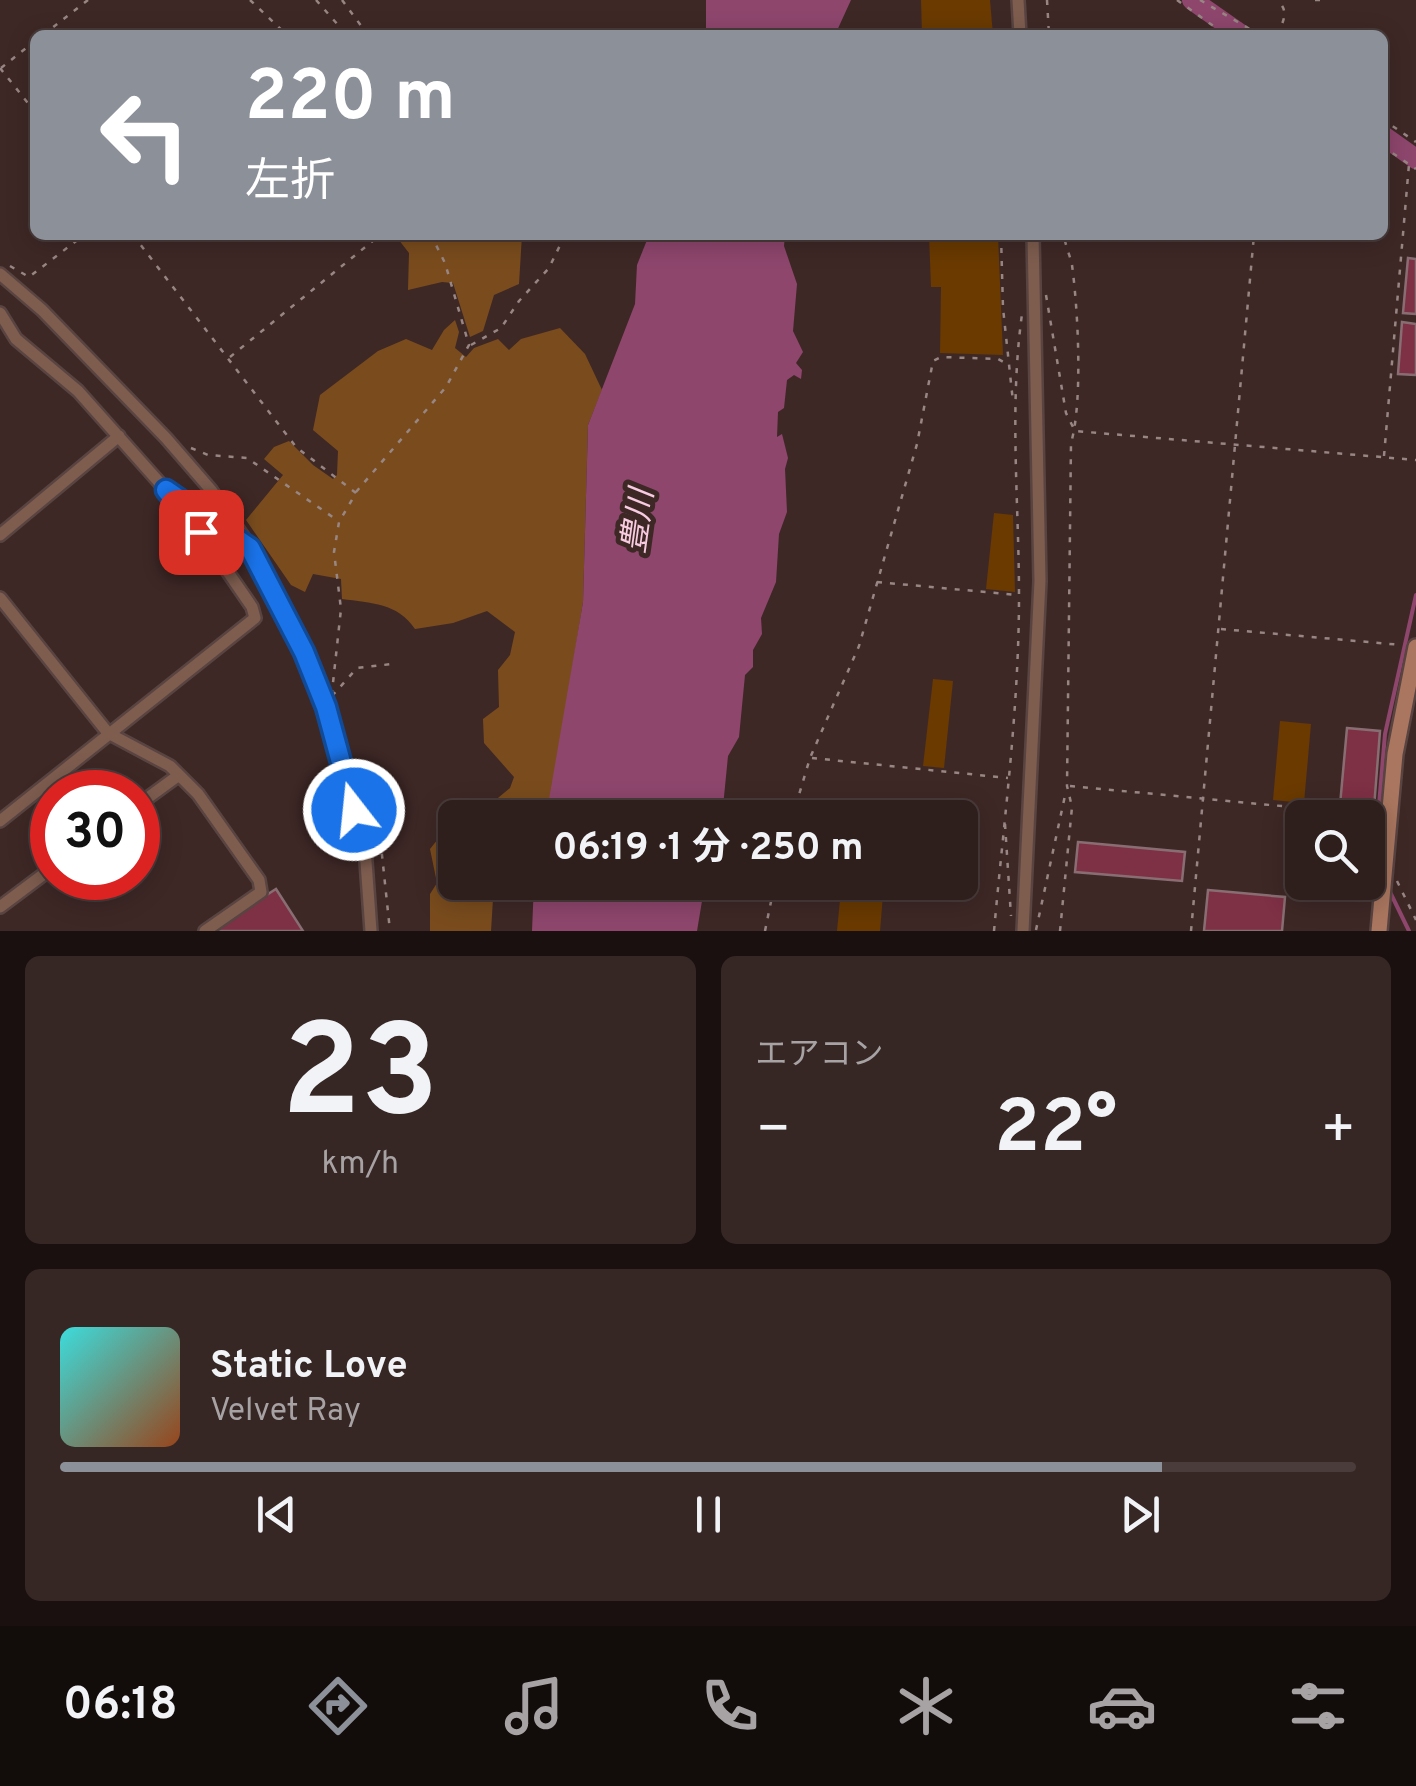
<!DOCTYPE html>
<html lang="ja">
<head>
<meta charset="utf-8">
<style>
	:root { --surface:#2e1e1c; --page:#362725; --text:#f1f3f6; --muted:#a7a2a3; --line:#493c3b; --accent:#8c9099 }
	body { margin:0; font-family:Overpass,"Noto Sans JP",sans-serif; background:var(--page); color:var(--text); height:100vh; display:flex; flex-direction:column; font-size:38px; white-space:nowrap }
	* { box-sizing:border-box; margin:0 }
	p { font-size:32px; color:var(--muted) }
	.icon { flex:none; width:55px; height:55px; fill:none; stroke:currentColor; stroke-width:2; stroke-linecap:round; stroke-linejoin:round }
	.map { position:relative; height:931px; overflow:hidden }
	.side { display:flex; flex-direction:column; gap:25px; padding:25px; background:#19100f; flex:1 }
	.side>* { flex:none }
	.hud { position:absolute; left:30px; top:30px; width:1358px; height:210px; border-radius:15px; box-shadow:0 5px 25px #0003,0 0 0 2px var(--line); background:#8c9099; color:#fff; overflow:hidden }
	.buttons { position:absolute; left:1285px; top:800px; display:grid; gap:20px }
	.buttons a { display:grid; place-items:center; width:100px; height:100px; border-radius:15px; background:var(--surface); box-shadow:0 5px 25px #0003,0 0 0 2px var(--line); font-size:50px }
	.speed { position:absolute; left:30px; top:770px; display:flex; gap:20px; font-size:50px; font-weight:700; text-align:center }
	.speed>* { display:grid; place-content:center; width:130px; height:130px; border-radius:50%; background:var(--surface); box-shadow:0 5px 25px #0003,0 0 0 2px var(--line); line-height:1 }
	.speed .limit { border:15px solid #d22; background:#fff; color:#111 }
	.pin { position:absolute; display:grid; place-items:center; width:85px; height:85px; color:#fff; margin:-42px; border-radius:20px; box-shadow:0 5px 15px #0006 }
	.me { position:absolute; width:110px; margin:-55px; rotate:344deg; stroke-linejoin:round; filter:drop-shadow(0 0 8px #0008) }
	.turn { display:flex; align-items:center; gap:35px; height:210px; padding:0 50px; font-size:45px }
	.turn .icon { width:130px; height:130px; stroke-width:2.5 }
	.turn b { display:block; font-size:70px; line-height:85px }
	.big { font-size:75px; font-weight:700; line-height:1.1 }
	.side .widget { flex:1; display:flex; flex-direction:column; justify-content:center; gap:15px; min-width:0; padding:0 35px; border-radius:15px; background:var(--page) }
	.side .dial { align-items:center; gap:0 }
	.dial b { font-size:130px; line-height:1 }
	.song { display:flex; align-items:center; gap:30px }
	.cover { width:120px; height:120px; border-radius:15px; background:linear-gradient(135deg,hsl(180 70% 55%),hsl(20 70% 35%)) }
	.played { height:10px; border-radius:5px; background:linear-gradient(90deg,var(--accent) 85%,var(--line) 85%) }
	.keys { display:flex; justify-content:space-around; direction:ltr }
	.heat { display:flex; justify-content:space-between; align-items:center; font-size:55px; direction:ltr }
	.side .tiles { flex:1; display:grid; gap:25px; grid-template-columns:1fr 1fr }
	.widget:last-child { grid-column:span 2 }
	.trip { position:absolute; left:438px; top:800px; width:540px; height:100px; border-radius:15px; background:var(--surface); box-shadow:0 5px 25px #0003,0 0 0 2px var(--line); font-weight:700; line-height:100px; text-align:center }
	.tabs { display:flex; height:160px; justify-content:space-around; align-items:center; background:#120c0b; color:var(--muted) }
	.tabs .icon { width:70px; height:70px }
	.tabs .selected { color:var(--accent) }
	.tabs b { font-size:45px; color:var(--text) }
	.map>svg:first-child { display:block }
	.green { fill:#6a3a00 }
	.forest { fill:#7a4c1d }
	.water { fill:#8e466d }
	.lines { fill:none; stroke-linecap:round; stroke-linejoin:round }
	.stream { stroke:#8e466d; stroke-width:4 }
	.river { stroke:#8e466d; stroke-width:20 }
	.building { fill:#7e3045; stroke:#886e72; stroke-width:2.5 }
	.minor-casing { stroke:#594442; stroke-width:16 }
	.secondary-casing { stroke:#594442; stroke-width:20 }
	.path { stroke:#988684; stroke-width:2.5; stroke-dasharray:5 8; stroke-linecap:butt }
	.minor { stroke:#7e5d4f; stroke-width:11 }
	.secondary { stroke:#aa765f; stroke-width:15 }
	.route-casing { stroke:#114b97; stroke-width:25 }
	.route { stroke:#1a73e8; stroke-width:18 }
	.labels { text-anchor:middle; stroke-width:10; stroke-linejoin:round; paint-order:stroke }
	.water-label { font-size:32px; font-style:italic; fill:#f7cce1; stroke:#3e2826 }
</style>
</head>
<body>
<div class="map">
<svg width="1416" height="931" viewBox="0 0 1416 931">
	<rect width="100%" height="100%" fill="#3e2826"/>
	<path class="green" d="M921 0H990L993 35H922Z
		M929 235H998L1003 355 940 353 941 287H931Z
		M994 513 1013 515 1015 592 986 589Z
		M933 679 953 681 944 768 923 766Z
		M1280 721 1311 724 1304 803 1273 800Z
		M778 883H884L880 931H837L840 900 776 893Z"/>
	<path class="forest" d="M395 235H522L519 284 494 295 483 331 470 337 453 283 442 282 408 290 409 253Z
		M455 320 459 332 455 348 466 357 474 348 498 339 509 350 521 339 560 328 585 354 602 390 588 425 583 602 555 774 548 808 542 817H480L481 812 510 788 514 777 484 743 483 719 499 707 498 670 510 655 515 632 487 611 453 623 415 629C398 603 371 603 342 599L341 579 313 574 305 592 291 585 246 520 283 475 264 459 274 447 289 441 313 465 333 479 337 475 338 451 313 430 320 395 378 351 406 339 432 350 444 330Z
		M446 829 455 834V882L494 883 491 931H430V894L437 883 430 849Z"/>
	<path class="water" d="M706 0H851L835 35H706Z
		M649 235H785L784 246 797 284 793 331 803 352 796 363 802 370 801 379 794 375 787 380 784 408 778 412 777 437 782 434 788 458 785 469 787 512 779 534 776 582 761 618 762 634 753 650V667L745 675 739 737 728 756 722 817H546L583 602 588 425 635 304 637 265Z
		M534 883V882L705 883 697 931H532Z"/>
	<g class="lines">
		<path class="stream" d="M1380 889 1372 888 1385 734 1416 595
			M1390 892 1409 931"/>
		<path class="river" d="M1192 0 1242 35
			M1382 135 1416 159"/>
	</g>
	<path class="building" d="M1408 258 1416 259V314L1403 313Z
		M1402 322 1416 324V375L1398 374Z
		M1347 728 1380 731 1374 808 1340 805Z
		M1078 842 1185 852 1182 881 1075 872Z
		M276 889 303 931H217L215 928Z
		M1208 890 1285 897 1282 931H1204Z"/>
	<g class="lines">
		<defs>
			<path id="minor" d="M1018 0 1020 35
				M0 274 42 310 166 438 211 490 247 542 304 652 325 707 365 848 371 931
				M0 313 16 339 78 391 166 490 246 545
				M0 535 119 436
				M0 598 108 733 170 766 198 794 259 880 261 892 205 931
				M138 805 179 775
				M0 821 255 618 252 607 183 507 166 490
				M0 907 52 868
				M1023 931 1040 581 1033 235"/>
			<path id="secondary" d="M1379 931 1395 754 1416 647"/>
		</defs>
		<use href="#minor" class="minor-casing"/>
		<use href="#secondary" class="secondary-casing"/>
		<path class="path" d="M250 0 287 35
			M316 0 347 35
			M342 0 368 35
			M1047 0 1049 35
			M1177 0 1226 35
			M1200 0 1260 35
			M1315 0H1322
			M43 35 88 0
			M1277 35C1283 22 1290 11 1277 0
			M0 68 35 112
			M1 68 35 41
			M1382 119 1416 142
			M1382 146 1416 169
			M133 235 296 447 356 493 339 522 334 552 341 609 332 692
			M1001 235 1003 308 1013 402
			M10 266 29 277 84 235
			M1046 295 1066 413 1075 431 1416 460
			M471 345 501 328 519 301 549 268 565 235
			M230 357 380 235
			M191 448 208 455 247 458 337 520
			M1384 456 1409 164
			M356 492 446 387 469 345 445 263 431 235
			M877 582 1018 595
			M1221 629 1402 645
			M332 696 357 668 392 664
			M812 758 1008 778
			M1070 786 1376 815
			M792 818 810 758 859 646 917 444 933 361 941 357 998 359 1007 364
			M1005 824 1011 916
			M372 831 378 817 390 931
			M1397 881 1416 920
			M1036 930 1066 791
			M765 931 775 882
			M994 931C1004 819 1019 708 1019 596 1019 502 1009 408 1022 314
			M1060 931 1072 807 1067 786 1071 443C1083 402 1078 309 1072 265 1070 255 1065 245 1064 235
			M1191 931 1254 235"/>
		<use href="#minor" class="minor"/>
		<use href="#secondary" class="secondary"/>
	</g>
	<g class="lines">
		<defs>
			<path id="route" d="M201 532 166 490 250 548 304 652 326 707 354 810"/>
		</defs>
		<use href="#route" class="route-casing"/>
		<use href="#route" class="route"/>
	</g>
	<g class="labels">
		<g class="water-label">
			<text transform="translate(637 521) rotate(-82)" y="11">豊川</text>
		</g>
	</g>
</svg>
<div class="buttons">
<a><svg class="icon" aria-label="search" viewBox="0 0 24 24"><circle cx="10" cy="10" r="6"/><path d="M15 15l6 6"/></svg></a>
</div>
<div class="speed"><div class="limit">30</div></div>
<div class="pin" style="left:201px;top:532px;background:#d93025"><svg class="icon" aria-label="arrive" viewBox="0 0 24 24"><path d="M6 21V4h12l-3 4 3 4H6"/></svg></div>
<svg class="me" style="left:354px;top:810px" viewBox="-20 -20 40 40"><circle r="17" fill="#1a73e8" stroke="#fff" stroke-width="3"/><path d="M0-11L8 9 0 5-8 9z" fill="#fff"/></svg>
<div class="trip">06:19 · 1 分 · 250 m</div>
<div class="hud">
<div class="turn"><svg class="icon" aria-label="left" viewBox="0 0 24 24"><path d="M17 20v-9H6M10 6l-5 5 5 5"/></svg><div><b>220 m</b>左折</div></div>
</div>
</div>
<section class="side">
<div class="tiles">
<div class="widget dial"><b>23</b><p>km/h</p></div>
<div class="widget"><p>エアコン</p>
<div class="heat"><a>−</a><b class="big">22°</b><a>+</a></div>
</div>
<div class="widget">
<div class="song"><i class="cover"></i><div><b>Static Love</b><p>Velvet Ray</p></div></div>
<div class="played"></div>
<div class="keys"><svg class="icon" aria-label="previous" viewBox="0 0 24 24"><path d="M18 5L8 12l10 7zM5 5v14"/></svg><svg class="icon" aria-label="pause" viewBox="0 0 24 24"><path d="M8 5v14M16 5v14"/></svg><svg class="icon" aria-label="next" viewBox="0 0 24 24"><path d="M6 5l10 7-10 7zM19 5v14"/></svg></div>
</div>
</div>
</section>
<nav class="tabs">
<b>06:18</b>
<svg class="icon selected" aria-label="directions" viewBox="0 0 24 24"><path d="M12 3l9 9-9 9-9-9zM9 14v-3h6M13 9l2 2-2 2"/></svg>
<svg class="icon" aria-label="music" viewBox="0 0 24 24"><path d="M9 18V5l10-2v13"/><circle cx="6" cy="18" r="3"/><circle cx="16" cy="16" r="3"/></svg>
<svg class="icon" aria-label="phone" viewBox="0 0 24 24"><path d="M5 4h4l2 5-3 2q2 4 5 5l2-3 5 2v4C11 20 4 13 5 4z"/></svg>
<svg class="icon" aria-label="climate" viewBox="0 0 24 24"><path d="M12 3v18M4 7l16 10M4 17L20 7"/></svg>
<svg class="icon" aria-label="car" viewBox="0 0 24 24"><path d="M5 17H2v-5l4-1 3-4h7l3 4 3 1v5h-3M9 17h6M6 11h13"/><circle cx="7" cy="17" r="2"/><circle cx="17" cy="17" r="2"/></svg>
<svg class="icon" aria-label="filters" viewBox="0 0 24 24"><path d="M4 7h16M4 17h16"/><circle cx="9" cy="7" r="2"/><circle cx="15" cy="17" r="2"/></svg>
</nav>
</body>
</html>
